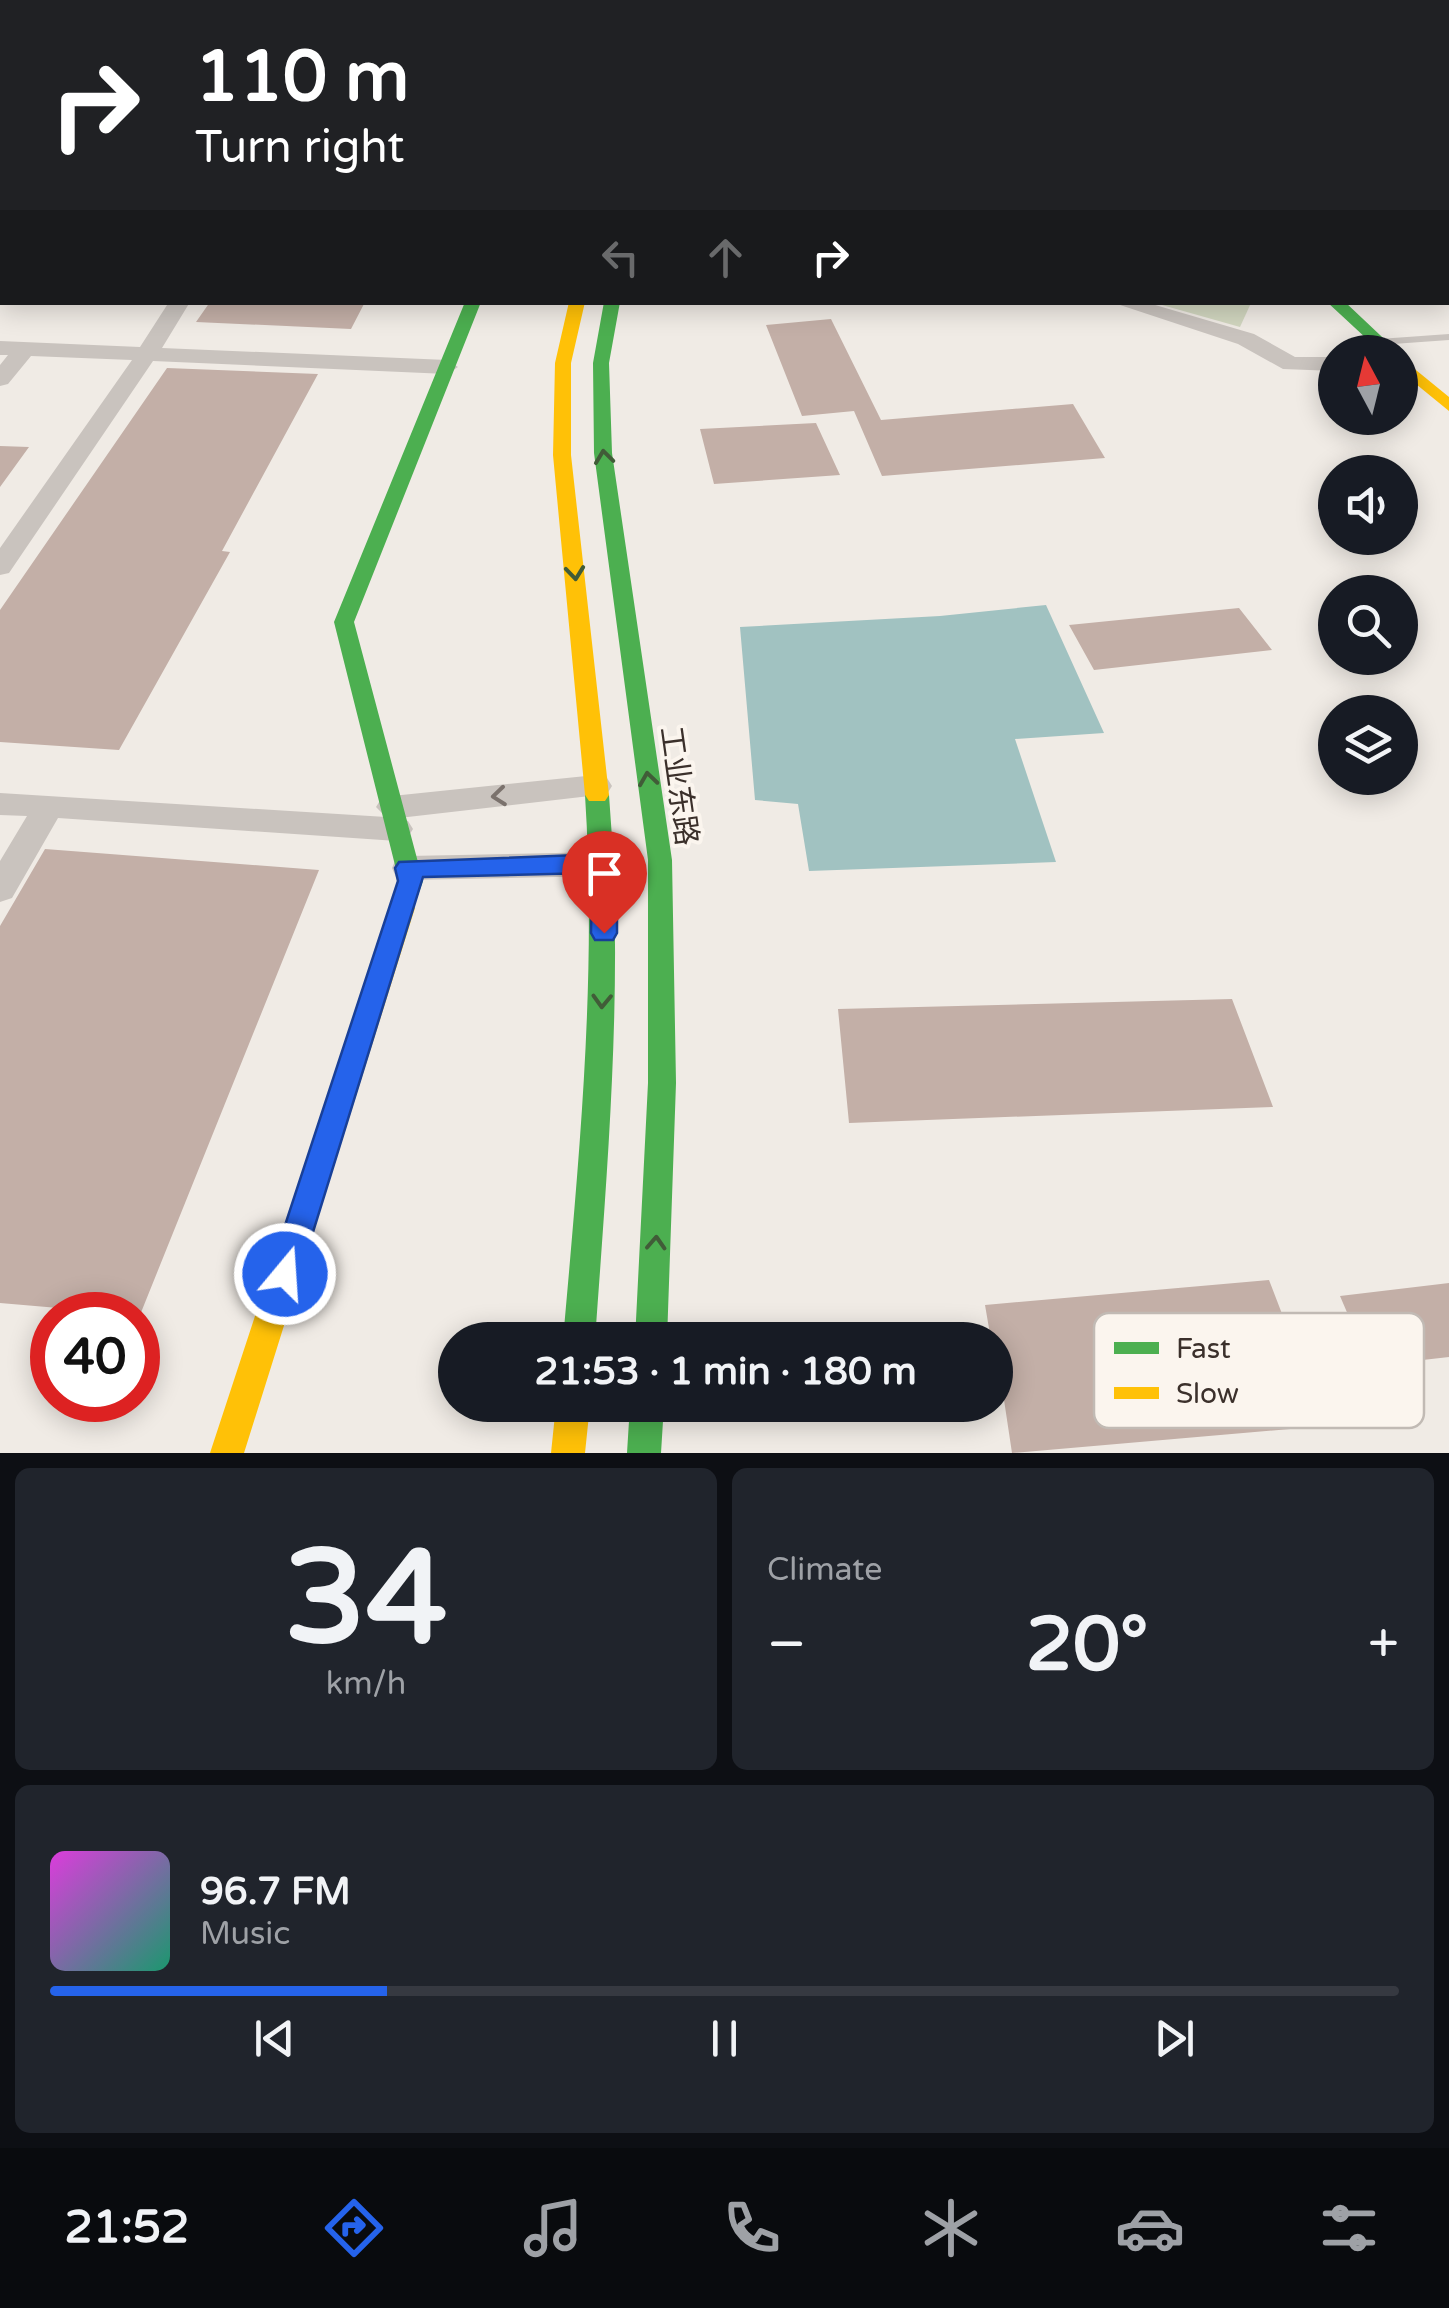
<!DOCTYPE html>
<html lang="en">
<head>
<meta charset="utf-8">
<style>
	:root { --surface:#171b24; --page:#20242c; --text:#f1f3f6; --muted:#9ea1a6; --line:#363941; --accent:#2563eb }
	body { margin:0; font-family:"Varela Round","Noto Sans SC",sans-serif; background:var(--page); color:var(--text); height:100vh; display:flex; flex-direction:column; font-size:38px; white-space:nowrap }
	* { box-sizing:border-box; margin:0 }
	p { font-size:32px; color:var(--muted) }
	.icon { flex:none; width:55px; height:55px; fill:none; stroke:currentColor; stroke-width:2; stroke-linecap:round; stroke-linejoin:round }
	.map { position:relative; height:1453px; overflow:hidden }
	.details { display:flex; flex-direction:column; gap:15px; padding:15px; background:#0d0f14; flex:1 }
	.details>* { flex:none }
	.guide { position:absolute; left:0px; top:0px; width:1450px; height:305px; box-shadow:0 5px 25px #0003; background:#202124; color:#fff; overflow:hidden }
	.needle { width:65px; rotate:353deg }
	.fabs { position:absolute; left:1318px; top:335px; display:grid; gap:20px }
	.fabs a { display:grid; place-items:center; width:100px; height:100px; border-radius:50%; background:var(--surface); box-shadow:0 5px 25px #0003; font-size:50px }
	.speed { position:absolute; left:30px; top:1292px; display:flex; gap:20px; font-size:50px; font-weight:700; text-align:center }
	.speed>* { display:grid; place-content:center; width:130px; height:130px; border-radius:50%; background:var(--surface); box-shadow:0 5px 25px #0003; line-height:1 }
	.speed .limit { border:15px solid #d22; background:#fff; color:#111 }
	.pin { position:absolute; display:grid; place-items:center; width:85px; height:85px; color:#fff; margin:-102px -42px; border-radius:50% 50% 50% 0; rotate:-45deg; box-shadow:0 0 10px #0007 }
	.pin .icon { rotate:45deg }
	.me { position:absolute; width:110px; margin:-55px; rotate:18deg; stroke-linejoin:round; filter:drop-shadow(0 0 8px #0008) }
	.turn { display:flex; align-items:center; gap:35px; height:210px; padding:0 30px; font-size:45px }
	.turn .icon { width:130px; height:130px; stroke-width:2.5 }
	.turn b { display:block; font-size:70px; line-height:85px }
	.lanes { display:flex; align-items:center; height:95px; padding:0 30px; background:#0003; justify-content:center; gap:50px; direction:ltr }
	.lanes .off { opacity:.35 }
	.big { font-size:75px; font-weight:700; line-height:1.1 }
	.details .card { flex:1; display:flex; flex-direction:column; justify-content:center; gap:15px; min-width:0; padding:0 35px; border-radius:15px; background:var(--page) }
	.details .dial { align-items:center; gap:0 }
	.dial b { font-size:130px; line-height:1 }
	.song { display:flex; align-items:center; gap:30px }
	.cover { width:120px; height:120px; border-radius:15px; background:linear-gradient(135deg,hsl(300 70% 55%),hsl(160 70% 35%)) }
	.played { height:10px; border-radius:5px; background:linear-gradient(90deg,var(--accent) 25%,var(--line) 25%) }
	.keys { display:flex; justify-content:space-around; direction:ltr }
	.heat { display:flex; justify-content:space-between; align-items:center; font-size:55px; direction:ltr }
	.details .tiles { flex:1; display:grid; gap:15px; grid-template-columns:1fr 1fr }
	.card:last-child { grid-column:span 2 }
	.trip { position:absolute; left:438px; top:1322px; width:575px; height:100px; border-radius:50px; background:var(--surface); box-shadow:0 5px 25px #0003; font-weight:700; line-height:100px; text-align:center }
	.tab-bar { display:flex; height:160px; justify-content:space-around; align-items:center; background:#090b0e; color:var(--muted) }
	.tab-bar .icon { width:70px; height:70px }
	.tab-bar .on { color:var(--accent) }
	.tab-bar b { font-size:45px; color:var(--text) }
	.map>svg:first-child { display:block }
	.green { fill:#d1d6bf }
	.water { fill:#a1c2c1 }
	.building { fill:#c3afa7 }
	.lines { fill:none; stroke-linecap:round; stroke-linejoin:round }
	.lane { fill:#c9c3be; fill-rule:evenodd }
	.street { fill:#c9c3be; fill-rule:evenodd }
	.fast { fill:#4caf50; fill-rule:evenodd }
	.slow { fill:#ffc107; fill-rule:evenodd }
	.oneway { stroke:#415c38 }
	.oneway2 { stroke:#7b726d }
	.route { fill:#2563eb; stroke:#184099; stroke-width:2.5 }
	.labels { text-anchor:middle; stroke-width:8; stroke-linejoin:round; paint-order:stroke }
	.street-label { font-size:30px; fill:#3b302b; stroke:#fbf5ee }
	.key { fill:#fbf5ee; stroke:#c1bab4; stroke-width:2.5 }
	.key-label { font-size:28px; fill:#3b302b }
</style>
</head>
<body>
<div class="map">
<svg width="1449" height="1453" viewBox="0 0 1449 1453">
	<rect width="100%" height="100%" fill="#f0ebe5"/>
	<path class="green" d="M1155 303H1251L1240 327Z"/>
	<path class="water" d="M1046 605 1104 733 1015 739 1056 862 809 871 798 804 755 800 740 627 940 616Z"/>
	<path class="building" d="M210 302H365L351 329 196 322Z
		M831 319 881 420 1073 404 1105 458 882 476 854 411 802 416 766 325Z
		M167 368 318 374 222 551 230 552 119 750 0 742V610Z
		M816 423 840 475 714 484 700 429Z
		M0 446 29 447 0 487Z
		M1239 608 1272 650 1094 670 1069 625Z
		M45 849 319 870 140 1315 0 1303V926Z
		M1232 999 1273 1107 849 1123 838 1009Z
		M1269 1280 1325 1426 1012 1453 995 1340H991L985 1305Z
		M1449 1283V1357L1370 1366 1340 1296Z"/>
	<g class="lines">
		<path class="lane" d="M1449 334V340L1379 345 1373 342 1379 339Z"/>
		<path class="street" d="M651 0H674L675 2H652Z
			M0 48H2V58H0Z
			M1448 127H1449V137H1448Z
			M1448 161 1449 162V174L1448 173Z
			M169 302H190L162 348 447 360 458 367 447 374 153 361 9 573 0 575V548L132 360 31 356 8 384 0 386V365L8 355H0V341L140 347Z
			M1111 302H1145L1254 334 1295 357H1335V371L1283 369 1238 344Z
			M596 775 607 778 612 786 607 794 399 818 408 821 413 829 408 837 397 841 58 818 12 898 0 902V861L27 816 0 815V793L386 817 376 807 381 799 392 796Z
			M604 852 616 855 620 864 616 873 604 876 408 880 396 877 392 868 396 859 408 856Z"/>
		<path class="fast" d="M276 0H298L300 2H279Z
			M360 0H382L384 2H363Z
			M1448 180H1449V188H1448Z
			M465 302H481L354 622 423 881 411 915 402 918 393 915 389 908 399 881 334 622Z
			M604 302H620L609 363 612 453 672 860 676 1083 667 1340H635L648 1083V860L594 453 593 363Z
			M1327 302H1345L1398 352H1381Z
			M597 787 605 789 609 795C624 978 608 1158 595 1340H563C579 1158 597 978 585 795L589 789Z
			M630 1405H664L661 1453H627Z"/>
		<path class="slow" d="M569 302H585L571 363V455L609 795 605 801H589L585 795 553 455 555 363Z
			M1400 357 1449 397V411L1400 371Z
			M402 898 411 901 415 908 244 1453H210L389 908 393 901Z
			M556 1405H590L585 1453H551Z"/>
	</g>
	<defs><path id="oneway-chevron" d="M-2-3.5L2.5 0L-2 3.5" fill="none" stroke-width="1.6" stroke-linecap="round" stroke-linejoin="round" transform="scale(2.5)"/></defs>
	<g class="oneway">
		<use href="#oneway-chevron" transform="translate(604 457) rotate(-97)"/>
		<use href="#oneway-chevron" transform="translate(575 573) rotate(84)"/>
		<use href="#oneway-chevron" transform="translate(648 779) rotate(-98)"/>
		<use href="#oneway-chevron" transform="translate(602 1001) rotate(92)"/>
		<use href="#oneway-chevron" transform="translate(656 1243) rotate(-87)"/>
	</g>
	<use class="oneway2" href="#oneway-chevron" transform="translate(499 796) rotate(174)"/>
	<path class="route" d="M604 854 613 857 617 864V933L613 940H595L591 933 592 873 423 877 300 1274 296 1285 285 1289 274 1285 269 1274 398 881 395 868 399 862Z"/>
	<g class="labels">
		<g class="street-label">
			<text transform="translate(679 786) rotate(82)" y="10">工业东路</text>
		</g>
	</g>
	<rect x="1094" y="1313" width="330" height="115" rx="15" class="key"/>
	<rect x="1114" y="1342" width="45" height="12" fill="#4caf50"/>
	<rect x="1114" y="1387" width="45" height="12" fill="#ffc107"/>
	<g class="key-label">
		<text x="1176" y="1358">Fast</text>
		<text x="1176" y="1403">Slow</text>
	</g>
</svg>
<div class="fabs">
<a><svg class="needle" viewBox="-14 -14 28 28"><path d="M0-13l5 13h-10z" fill="#e53935"/><path d="M0 13l5-13h-10z" fill="#9ea1a6"/></svg></a>
<a><svg class="icon" aria-label="sound" viewBox="0 0 24 24"><path d="M4 9h4l5-4v14l-5-4H4zM17 9q2 3 0 6"/></svg></a>
<a><svg class="icon" aria-label="search" viewBox="0 0 24 24"><circle cx="10" cy="10" r="6"/><path d="M15 15l6 6"/></svg></a>
<a><svg class="icon" aria-label="layers" viewBox="0 0 24 24"><path d="M12 4l9 5-9 5-9-5zM3 14l9 5 9-5"/></svg></a>
</div>
<div class="speed"><div class="limit">40</div></div>
<div class="pin" style="left:604px;top:933px;background:#d93025"><svg class="icon" aria-label="arrive" viewBox="0 0 24 24"><path d="M6 21V4h12l-3 4 3 4H6"/></svg></div>
<svg class="me" style="left:285px;top:1274px" viewBox="-20 -20 40 40"><circle r="17" fill="#2563eb" stroke="#fff" stroke-width="3"/><path d="M0-11L8 9 0 5-8 9z" fill="#fff"/></svg>
<div class="trip">21:53 · 1 min · 180 m</div>
<div class="guide">
<div class="turn"><svg class="icon" aria-label="right" viewBox="0 0 24 24"><path d="M7 20v-9h11M14 6l5 5-5 5"/></svg><div><b>110 m</b>Turn right</div></div>
<div class="lanes"><svg class="icon off" aria-label="left" viewBox="0 0 24 24"><path d="M17 20v-9H6M10 6l-5 5 5 5"/></svg><svg class="icon off" aria-label="ahead" viewBox="0 0 24 24"><path d="M12 20V5M6 11l6-6 6 6"/></svg><svg class="icon" aria-label="right" viewBox="0 0 24 24"><path d="M7 20v-9h11M14 6l5 5-5 5"/></svg></div>
</div>
</div>
<section class="details">
<div class="tiles">
<div class="card dial"><b>34</b><p>km/h</p></div>
<div class="card"><p>Climate</p>
<div class="heat"><a>−</a><b class="big">20°</b><a>+</a></div>
</div>
<div class="card">
<div class="song"><i class="cover"></i><div><b>96.7 FM</b><p>Music</p></div></div>
<div class="played"></div>
<div class="keys"><svg class="icon" aria-label="previous" viewBox="0 0 24 24"><path d="M18 5L8 12l10 7zM5 5v14"/></svg><svg class="icon" aria-label="pause" viewBox="0 0 24 24"><path d="M8 5v14M16 5v14"/></svg><svg class="icon" aria-label="next" viewBox="0 0 24 24"><path d="M6 5l10 7-10 7zM19 5v14"/></svg></div>
</div>
</div>
</section>
<nav class="tab-bar">
<b>21:52</b>
<svg class="icon on" aria-label="directions" viewBox="0 0 24 24"><path d="M12 3l9 9-9 9-9-9zM9 14v-3h6M13 9l2 2-2 2"/></svg>
<svg class="icon" aria-label="music" viewBox="0 0 24 24"><path d="M9 18V5l10-2v13"/><circle cx="6" cy="18" r="3"/><circle cx="16" cy="16" r="3"/></svg>
<svg class="icon" aria-label="phone" viewBox="0 0 24 24"><path d="M5 4h4l2 5-3 2q2 4 5 5l2-3 5 2v4C11 20 4 13 5 4z"/></svg>
<svg class="icon" aria-label="climate" viewBox="0 0 24 24"><path d="M12 3v18M4 7l16 10M4 17L20 7"/></svg>
<svg class="icon" aria-label="car" viewBox="0 0 24 24"><path d="M5 17H2v-5l4-1 3-4h7l3 4 3 1v5h-3M9 17h6M6 11h13"/><circle cx="7" cy="17" r="2"/><circle cx="17" cy="17" r="2"/></svg>
<svg class="icon" aria-label="filters" viewBox="0 0 24 24"><path d="M4 7h16M4 17h16"/><circle cx="9" cy="7" r="2"/><circle cx="15" cy="17" r="2"/></svg>
</nav>
</body>
</html>
